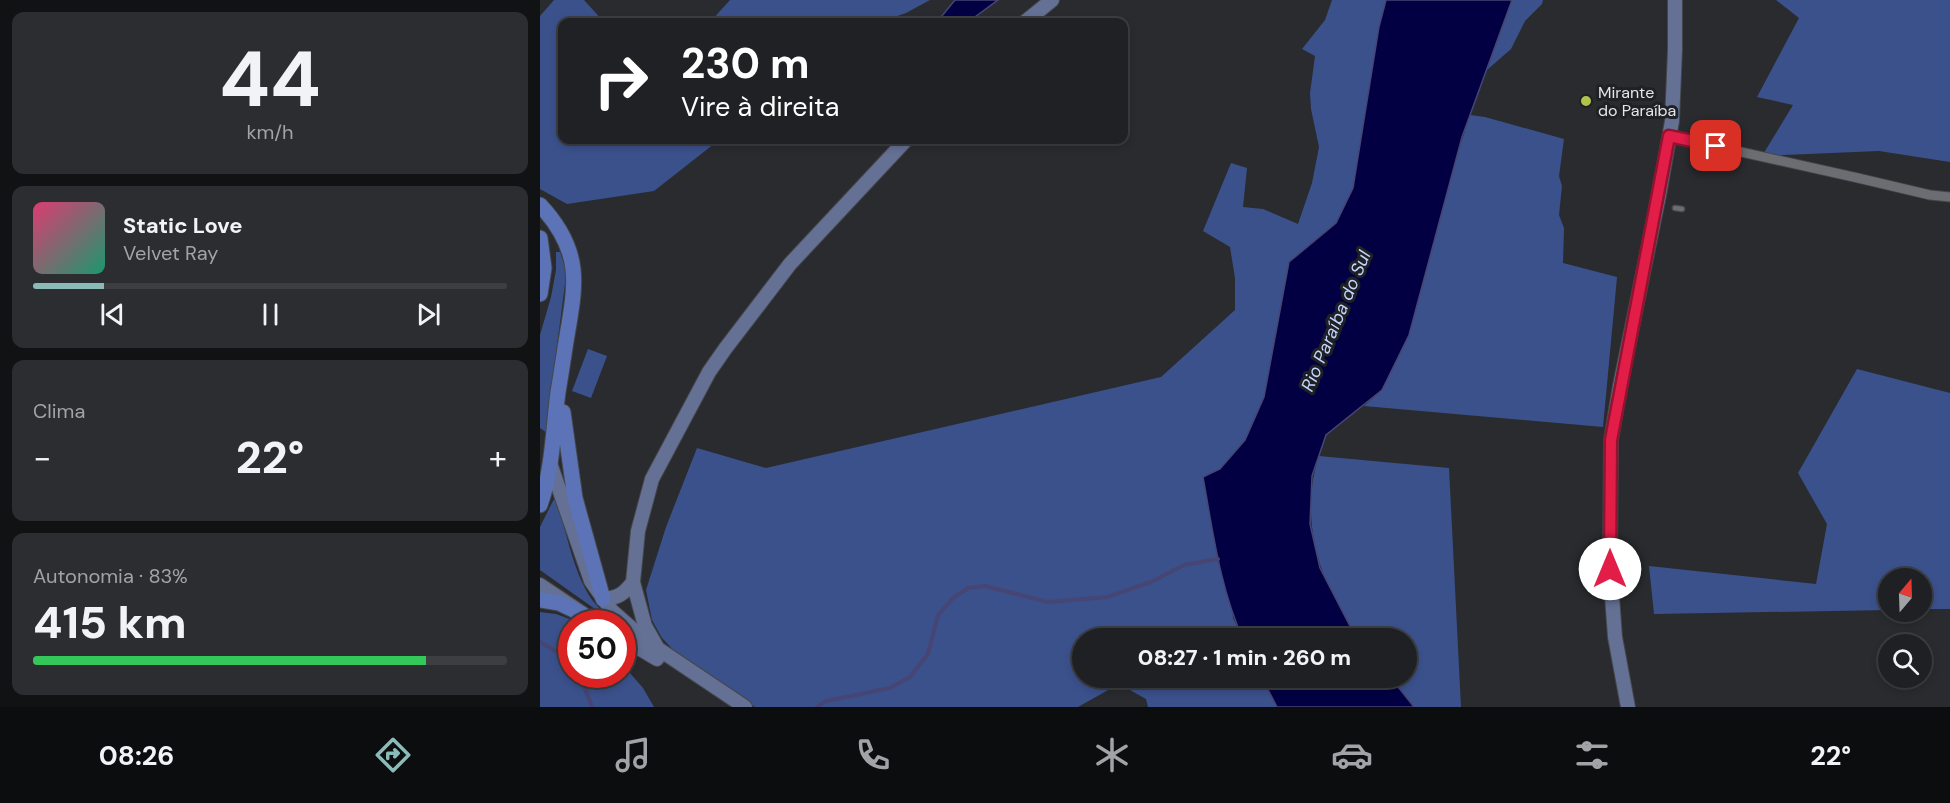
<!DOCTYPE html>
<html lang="pt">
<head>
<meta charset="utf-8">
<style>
	:root { --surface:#1f2023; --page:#2c2d30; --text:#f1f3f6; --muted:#a1a3a6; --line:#3c3e41; --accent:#8bbbb9 }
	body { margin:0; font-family:"DM Sans",sans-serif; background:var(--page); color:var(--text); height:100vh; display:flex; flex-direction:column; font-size:22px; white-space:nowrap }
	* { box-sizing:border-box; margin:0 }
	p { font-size:20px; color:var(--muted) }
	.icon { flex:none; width:33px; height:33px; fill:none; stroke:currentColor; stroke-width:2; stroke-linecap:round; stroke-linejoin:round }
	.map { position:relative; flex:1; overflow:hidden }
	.details { display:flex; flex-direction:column; gap:12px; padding:12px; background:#111213; width:540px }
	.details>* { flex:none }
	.banner { position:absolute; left:18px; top:18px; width:570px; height:126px; border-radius:12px; box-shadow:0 3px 9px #0003,0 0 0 2px var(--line); background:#202124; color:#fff; overflow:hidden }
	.needle { width:39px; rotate:19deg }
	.tools { position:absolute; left:1338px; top:568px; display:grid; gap:12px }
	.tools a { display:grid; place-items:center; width:54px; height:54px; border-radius:50%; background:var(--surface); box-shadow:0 3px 9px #0003,0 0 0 2px var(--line); font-size:30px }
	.speed { position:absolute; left:18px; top:610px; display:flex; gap:12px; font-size:30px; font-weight:700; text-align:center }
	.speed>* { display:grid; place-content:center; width:78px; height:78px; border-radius:50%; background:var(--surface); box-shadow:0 3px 9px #0003,0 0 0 2px var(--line); line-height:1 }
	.speed .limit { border:9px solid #d22; background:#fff; color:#111 }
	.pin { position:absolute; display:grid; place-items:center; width:51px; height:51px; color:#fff; margin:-26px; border-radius:12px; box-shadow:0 3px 9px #0006 }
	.me { position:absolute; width:66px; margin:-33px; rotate:0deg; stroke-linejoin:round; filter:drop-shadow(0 0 4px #0008) }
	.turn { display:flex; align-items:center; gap:21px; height:126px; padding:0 24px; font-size:27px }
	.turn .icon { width:78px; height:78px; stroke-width:2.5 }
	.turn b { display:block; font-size:42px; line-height:51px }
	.big { font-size:45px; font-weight:800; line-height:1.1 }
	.details .tile { flex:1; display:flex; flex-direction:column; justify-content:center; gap:9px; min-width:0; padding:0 21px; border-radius:12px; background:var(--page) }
	.details .dial { align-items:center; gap:0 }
	.dial b { font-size:78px; line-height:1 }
	.song { display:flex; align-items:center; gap:18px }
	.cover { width:72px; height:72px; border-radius:9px; background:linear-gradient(135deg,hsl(340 70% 55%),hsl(160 70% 35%)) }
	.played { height:6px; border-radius:3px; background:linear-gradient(90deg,var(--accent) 15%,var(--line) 15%) }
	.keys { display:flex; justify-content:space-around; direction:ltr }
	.heat { display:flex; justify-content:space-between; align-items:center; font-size:33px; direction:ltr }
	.charge { height:9px; border-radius:4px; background:linear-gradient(90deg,#34c759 83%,var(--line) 0) }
	.trip { position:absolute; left:532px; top:628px; width:345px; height:60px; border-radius:30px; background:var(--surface); box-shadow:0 3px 9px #0003,0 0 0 2px var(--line); font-weight:800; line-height:60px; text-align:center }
	.menu { display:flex; height:96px; justify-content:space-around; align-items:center; background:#0c0d0e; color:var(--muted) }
	.menu .icon { width:42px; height:42px }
	.menu .current { color:var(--accent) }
	.menu b { font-size:27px; color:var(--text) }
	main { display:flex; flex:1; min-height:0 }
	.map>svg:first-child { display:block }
	.green { fill:#3b518c }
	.water { fill:#020043; stroke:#464574; stroke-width:1.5 }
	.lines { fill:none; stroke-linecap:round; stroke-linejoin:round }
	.stream { stroke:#464574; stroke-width:4 }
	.lane-casing { stroke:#444649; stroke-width:7 }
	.street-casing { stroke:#444649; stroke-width:11 }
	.secondary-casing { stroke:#444649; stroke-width:16 }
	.primary-casing { stroke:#444649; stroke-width:17 }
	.lane { stroke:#6b6d72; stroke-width:4.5 }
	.street { stroke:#6b6d72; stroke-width:9 }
	.secondary { stroke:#647094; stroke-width:14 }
	.primary { stroke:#5c74b7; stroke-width:15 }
	.route-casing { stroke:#92132f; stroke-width:15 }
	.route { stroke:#e11d48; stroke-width:10 }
	.poi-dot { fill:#b2c34c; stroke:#202125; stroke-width:2 }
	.labels { text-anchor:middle; stroke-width:6; stroke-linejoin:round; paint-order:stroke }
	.poi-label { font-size:16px; fill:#e4e5e8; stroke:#202125; text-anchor:start }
	.water-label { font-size:18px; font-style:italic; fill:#c3d5fe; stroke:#202125 }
</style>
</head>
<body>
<main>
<section class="details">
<div class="tile dial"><b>44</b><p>km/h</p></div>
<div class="tile">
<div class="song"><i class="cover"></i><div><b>Static Love</b><p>Velvet Ray</p></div></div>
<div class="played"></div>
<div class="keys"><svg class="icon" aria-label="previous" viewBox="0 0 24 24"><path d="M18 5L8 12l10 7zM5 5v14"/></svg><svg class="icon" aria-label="pause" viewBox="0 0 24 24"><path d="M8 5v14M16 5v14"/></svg><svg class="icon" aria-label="next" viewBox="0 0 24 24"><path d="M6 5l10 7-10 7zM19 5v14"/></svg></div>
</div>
<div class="tile"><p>Clima</p>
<div class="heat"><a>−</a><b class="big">22°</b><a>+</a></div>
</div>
<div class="tile"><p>Autonomia · 83%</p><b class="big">415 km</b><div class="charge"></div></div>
</section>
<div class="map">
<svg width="1410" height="707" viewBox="0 0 1410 707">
	<rect width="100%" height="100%" fill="#292b2f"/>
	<path class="green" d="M14 0H44L64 22H22V140H179L114 191 27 204 0 189V16Z
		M190 0H390L366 13 340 22H170Z
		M792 0H846L839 27 813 188 796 223 749 262 724 397 705 440 680 469 693 618 703 639H543V678H722L737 707H608L606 699 579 684 538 707H215L141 658 122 638 112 620 106 590 126 527 157 448 226 468 621 377 695 310V278L690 247 663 231 691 163 707 168 703 207 723 209 758 224 772 183 779 147 771 109 770 93 775 56 762 49 785 20Z
		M972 0H1003L1002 4 985 21 971 49 947 70Z
		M1236 0H1410V162L1339 151 1222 156 1253 105 1217 97 1259 18Z
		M930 115 945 117 1024 139 1019 176 1022 186 1019 215 1024 228 1023 263 1077 277 1063 427 824 406 842 390Z
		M16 252H20L25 267V284L8 415 10 435 0 428V335L11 297 16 270Z
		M48 349 67 356 51 398 32 391Z
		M1317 369 1410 393V609H1382V579H1348V610L1114 614 1109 566 1276 584 1287 524 1258 473Z
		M779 456 909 468 921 707H874L851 678H867V639H820C780 587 758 520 779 456Z
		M16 495C25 527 33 574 53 601 59 609 69 616 76 624L0 570V527Z
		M0 612 16 614 43 624H32V675H82L83 665 103 688 114 707H0Z"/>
	<path class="water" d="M415 0H458L428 22H397Z
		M846 0H972L922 137 869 335 842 390 786 435 772 476 770 524 780 568 810 626 820 639H703C680 588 673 532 663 477L680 469 705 440 724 397 749 262 796 223 813 188 839 27Z
		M722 678H851L874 707H737Z"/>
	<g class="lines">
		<path class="stream" d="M0 642 32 661
			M40 675 52 707
			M277 707 286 701 350 688 370 677 388 654 398 615 413 598 428 588 445 586 508 602 567 597 611 582 644 565 678 559"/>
		<defs>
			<path id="lane" d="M1135 208 1142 209"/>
			<path id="street" d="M1129 136 1318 178 1390 195 1410 197"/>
			<path id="secondary" d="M485 22 512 0
				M10 463 51 581 72 611 105 640 205 707
				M0 585 58 624
				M63 599C78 598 84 594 93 582
				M82 638 117 659
				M118 649 105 626 93 582 98 531 112 479 169 372 185 349 250 264 366 140
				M1088 707 1075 637 1070 569 1071 440 1080 386 1119 195 1132 121 1135 50V0"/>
			<path id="primary" d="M0 205C17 223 30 243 33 269 35 288 32 305 29 324 25 346 22 369 18 392 13 430 13 469 0 505
				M0 238 4 268 0 294
				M23 412 35 498 63 599
				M0 600 19 603 42 614"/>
		</defs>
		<use href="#lane" class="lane-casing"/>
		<use href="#street" class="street-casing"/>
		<use href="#secondary" class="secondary-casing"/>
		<use href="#primary" class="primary-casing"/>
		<use href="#lane" class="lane"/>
		<use href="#street" class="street"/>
		<use href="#secondary" class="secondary"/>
		<use href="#primary" class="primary"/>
	</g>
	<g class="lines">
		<defs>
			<path id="route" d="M1070 569 1071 440 1129 136 1176 146"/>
		</defs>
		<use href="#route" class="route-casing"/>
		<use href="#route" class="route"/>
	</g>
	<circle class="poi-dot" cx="1046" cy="101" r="6"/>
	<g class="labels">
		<g class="poi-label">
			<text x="1058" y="98">Mirante<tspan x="1058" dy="18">do Paraíba</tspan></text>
		</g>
		<g class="water-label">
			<text transform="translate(796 321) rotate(-67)" y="6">Rio Paraíba do Sul</text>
		</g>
	</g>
</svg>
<div class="tools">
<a><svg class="needle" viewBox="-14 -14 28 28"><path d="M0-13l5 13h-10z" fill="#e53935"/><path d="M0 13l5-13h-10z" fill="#a1a3a6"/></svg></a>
<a><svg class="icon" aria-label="search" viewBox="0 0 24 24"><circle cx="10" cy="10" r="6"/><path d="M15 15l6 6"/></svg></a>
</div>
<div class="speed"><div class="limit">50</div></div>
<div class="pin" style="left:1176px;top:146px;background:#d93025"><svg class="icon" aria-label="arrive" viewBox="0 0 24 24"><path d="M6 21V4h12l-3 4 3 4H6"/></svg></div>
<svg class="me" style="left:1070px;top:569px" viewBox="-20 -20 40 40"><circle r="19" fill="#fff"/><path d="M0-13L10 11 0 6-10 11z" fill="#e11d48"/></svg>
<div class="trip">08:27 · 1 min · 260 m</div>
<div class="banner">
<div class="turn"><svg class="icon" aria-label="right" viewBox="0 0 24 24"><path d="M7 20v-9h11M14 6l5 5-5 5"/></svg><div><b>230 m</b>Vire à direita</div></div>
</div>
</div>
</main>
<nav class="menu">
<b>08:26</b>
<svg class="icon current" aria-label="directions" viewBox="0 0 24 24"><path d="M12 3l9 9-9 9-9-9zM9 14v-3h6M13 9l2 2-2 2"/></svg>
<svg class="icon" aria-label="music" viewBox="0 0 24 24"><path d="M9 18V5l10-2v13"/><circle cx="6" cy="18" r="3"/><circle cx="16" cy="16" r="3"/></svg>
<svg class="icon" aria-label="phone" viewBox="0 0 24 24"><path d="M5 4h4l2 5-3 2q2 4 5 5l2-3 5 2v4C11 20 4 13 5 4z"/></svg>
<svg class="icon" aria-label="climate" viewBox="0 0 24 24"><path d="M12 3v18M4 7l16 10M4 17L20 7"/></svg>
<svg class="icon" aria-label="car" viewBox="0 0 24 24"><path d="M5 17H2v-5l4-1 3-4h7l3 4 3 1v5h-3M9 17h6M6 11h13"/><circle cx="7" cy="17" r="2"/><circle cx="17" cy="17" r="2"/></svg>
<svg class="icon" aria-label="filters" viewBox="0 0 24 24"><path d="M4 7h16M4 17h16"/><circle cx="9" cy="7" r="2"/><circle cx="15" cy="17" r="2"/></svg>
<b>22°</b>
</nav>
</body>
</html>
